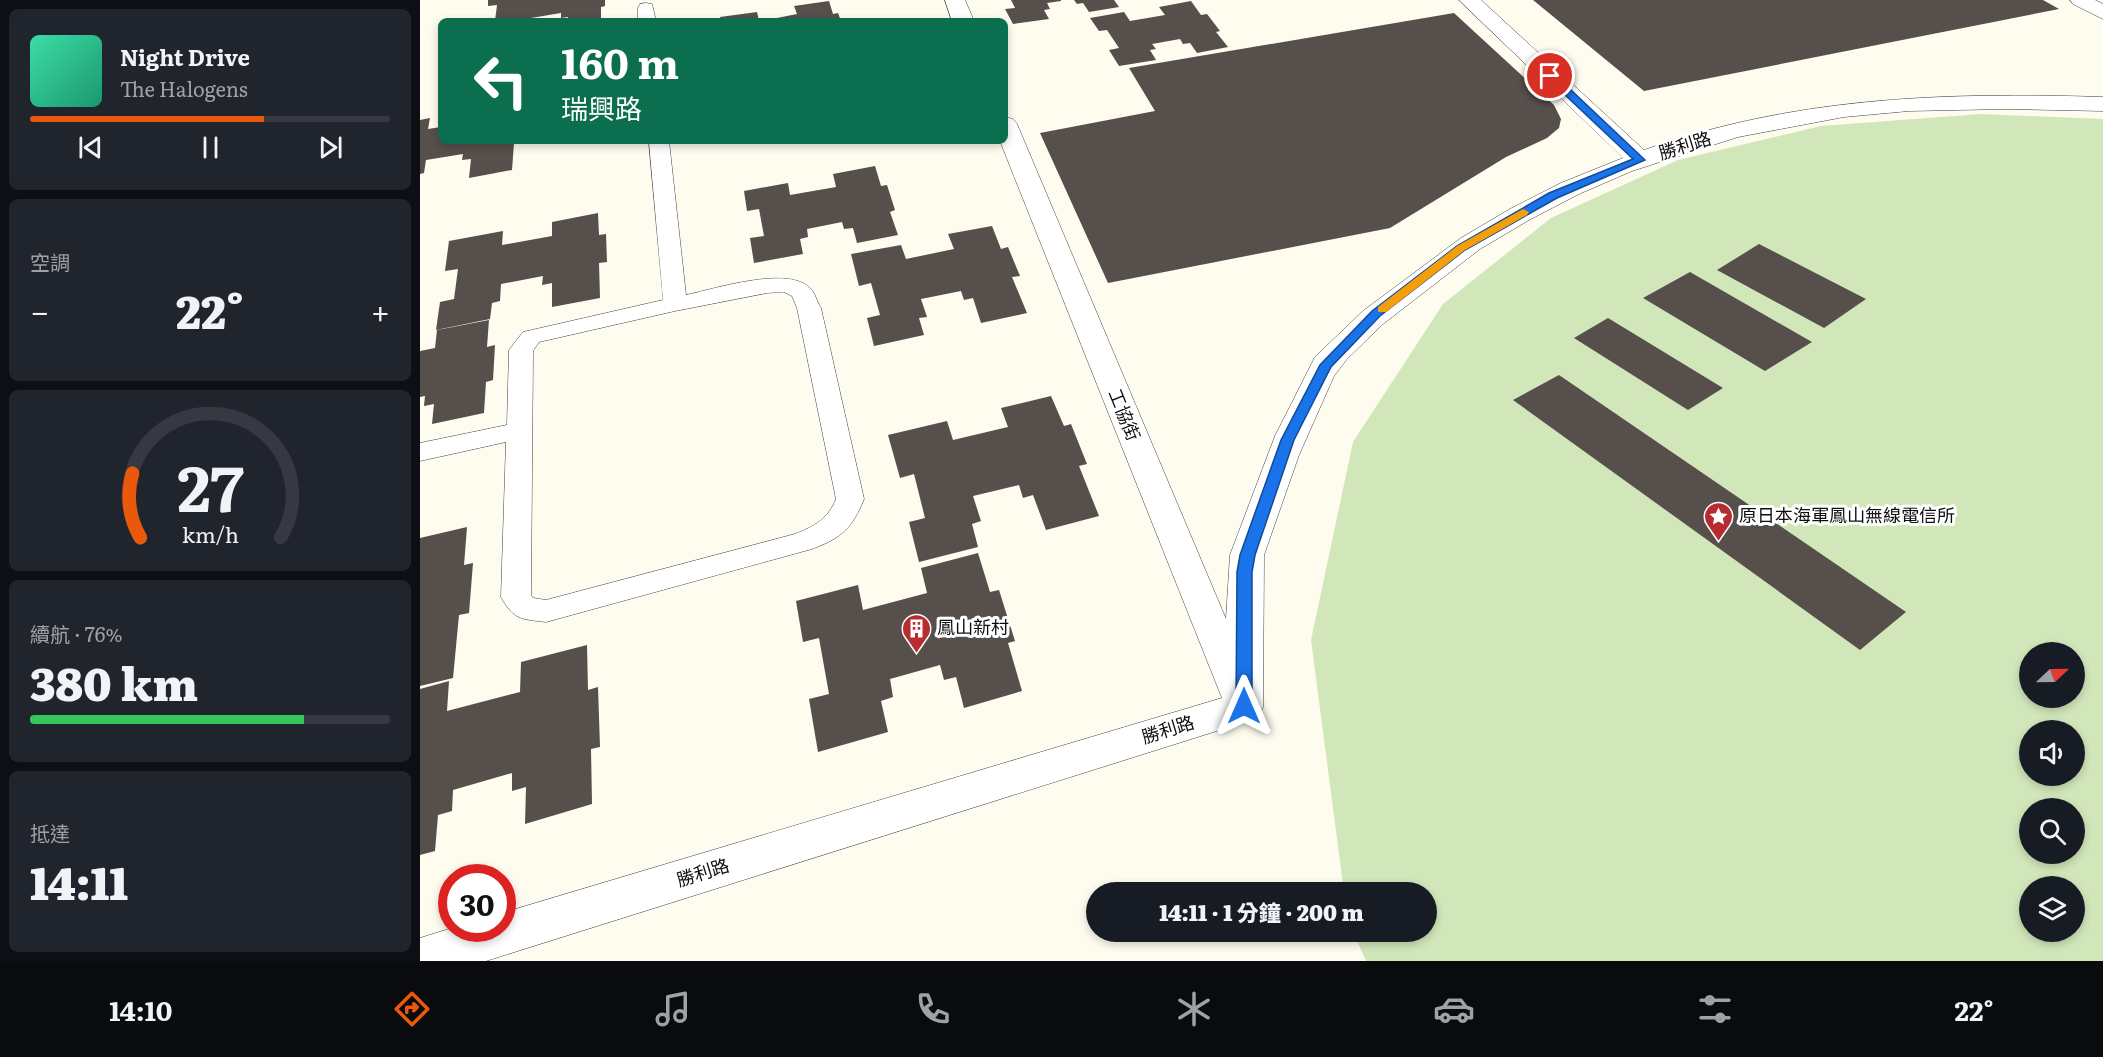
<!DOCTYPE html>
<html lang="zh-TW">
<head>
<meta charset="utf-8">
<style>
	:root { --surface:#171b24; --page:#20242c; --text:#f1f3f6; --muted:#9ea1a6; --line:#363941; --accent:#ea580c }
	body { margin:0; font-family:Literata,"Noto Sans TC",serif; background:var(--page); color:var(--text); height:100vh; display:flex; flex-direction:column; font-size:22px; white-space:nowrap }
	* { box-sizing:border-box; margin:0 }
	p { font-size:20px; color:var(--muted) }
	.icon { flex:none; width:33px; height:33px; fill:none; stroke:currentColor; stroke-width:2; stroke-linecap:round; stroke-linejoin:round }
	.map { position:relative; flex:1; overflow:hidden }
	.panel { display:flex; flex-direction:column; gap:9px; padding:9px; background:#0d0f14; width:420px }
	.panel>* { flex:none }
	.top-card { position:absolute; left:18px; top:18px; width:570px; height:126px; border-radius:9px; box-shadow:0 3px 9px #0003; background:#0b6e4f; color:#fff; overflow:hidden }
	.needle { width:39px; rotate:68deg }
	.controls { position:absolute; left:1599px; top:642px; display:grid; gap:12px }
	.controls a { display:grid; place-items:center; width:66px; height:66px; border-radius:50%; background:var(--surface); box-shadow:0 3px 9px #0003; font-size:30px }
	.speed { position:absolute; left:18px; top:864px; display:flex; gap:12px; font-size:30px; font-weight:700; text-align:center }
	.speed>* { display:grid; place-content:center; width:78px; height:78px; border-radius:50%; background:var(--surface); box-shadow:0 3px 9px #0003; line-height:1 }
	.speed .limit { border:9px solid #d22; background:#fff; color:#111 }
	.pin { position:absolute; display:grid; place-items:center; width:51px; height:51px; color:#fff; margin:-26px; border:3px solid #fff; border-radius:50%; box-shadow:0 2px 6px #0007 }
	.me { position:absolute; width:66px; margin:-33px; rotate:0deg; stroke-linejoin:round; filter:drop-shadow(0 0 4px #0008) }
	.turn { display:flex; align-items:center; gap:21px; height:126px; padding:0 24px; font-size:27px }
	.turn .icon { width:78px; height:78px; stroke-width:2.5 }
	.turn b { display:block; font-size:42px; line-height:51px }
	.big { font-size:45px; font-weight:800; line-height:1.1 }
	.panel .tile { flex:1; display:flex; flex-direction:column; justify-content:center; gap:9px; min-width:0; padding:0 21px; border-radius:9px; background:var(--page) }
	.panel .dial { align-items:center; gap:0 }
	.dial svg { height:156px; overflow:visible; fill:none; stroke:var(--line); stroke-width:7; stroke-linecap:round; text-anchor:middle }
	.dial text { fill:var(--text); stroke:none }
	.song { display:flex; align-items:center; gap:18px }
	.cover { width:72px; height:72px; border-radius:9px; background:linear-gradient(135deg,hsl(160 70% 55%),hsl(160 70% 35%)) }
	.played { height:6px; border-radius:3px; background:linear-gradient(90deg,var(--accent) 65%,var(--line) 65%) }
	.keys { display:flex; justify-content:space-around; direction:ltr }
	.heat { display:flex; justify-content:space-between; align-items:center; font-size:33px; direction:ltr }
	.charge { height:9px; border-radius:4px; background:linear-gradient(90deg,#34c759 76%,var(--line) 0) }
	.trip { position:absolute; left:666px; top:882px; width:351px; height:60px; border-radius:30px; background:var(--surface); box-shadow:0 3px 9px #0003; font-weight:800; line-height:60px; text-align:center }
	.tab-bar { display:flex; height:96px; justify-content:space-around; align-items:center; background:#090b0e; color:var(--muted) }
	.tab-bar .icon { width:42px; height:42px }
	.tab-bar .current { color:var(--accent) }
	.tab-bar b { font-size:27px; color:var(--text) }
	main { display:flex; flex:1; min-height:0 }
	.map>svg:first-child { display:block }
	.green { fill:#d1e7ba; fill-rule:evenodd }
	.building { fill:#564f4b }
	.lines { fill:none; stroke-linecap:round; stroke-linejoin:round }
	.service-casing { stroke:#414141; stroke-width:1 }
	.minor-casing { stroke:#414141; stroke-width:1 }
	.service { fill:#fff; fill-rule:evenodd }
	.minor { fill:#fff; fill-rule:evenodd }
	.route { fill:#1a73e8; stroke:#114b97; stroke-width:1.5 }
	.slow { fill:#f59e0b }
	.labels { text-anchor:middle; stroke-width:6; stroke-linejoin:round; paint-order:stroke }
	.street-label { font-size:18px; fill:#0e0e0e; stroke:#fff }
	.poi-label { font-size:18px; fill:#0e0e0e; stroke:#fff; text-anchor:start }
</style>
</head>
<body>
<main>
<section class="panel">
<div class="tile">
<div class="song"><i class="cover"></i><div><b>Night Drive</b><p>The Halogens</p></div></div>
<div class="played"></div>
<div class="keys"><svg class="icon" aria-label="previous" viewBox="0 0 24 24"><path d="M18 5L8 12l10 7zM5 5v14"/></svg><svg class="icon" aria-label="pause" viewBox="0 0 24 24"><path d="M8 5v14M16 5v14"/></svg><svg class="icon" aria-label="next" viewBox="0 0 24 24"><path d="M6 5l10 7-10 7zM19 5v14"/></svg></div>
</div>
<div class="tile"><p>空調</p>
<div class="heat"><a>−</a><b class="big">22°</b><a>+</a></div>
</div>
<div class="tile dial"><svg viewBox="0 0 100 80">
<path d="M14 69A42 42 0 1 1 86 69"/>
<path d="M14 69A42 42 0 0 1 10 36" stroke="#ea580c"/>
<text x="50" y="56" font-size="32" font-weight="700">27</text>
<text x="50" y="72" font-size="11">km/h</text>
</svg></div>
<div class="tile"><p>續航 · 76%</p><b class="big">380 km</b><div class="charge"></div></div>
<div class="tile"><p>抵達</p><b class="big">14:11</b></div>
</section>
<div class="map">
<svg width="1683" height="961" viewBox="0 0 1683 961">
	<rect width="100%" height="100%" fill="#fefbef"/>
	<path class="green" d="M1561 114 1683 119V961H946L933 932H1006V892H924L891 640 933 442 1023 304 1131 218 1258 160 1401 126ZM1610 652H1654V698H1610ZM1610 730H1654V776H1610ZM1610 808H1654V854H1610ZM1610 886H1654V932H1610Z"/>
	<path class="building" d="M68 0H185V6L181 7V21H148V17L141 18V13L111 18V21H75L77 5 68 6Z
		M591 0H641V1L627 3 630 9 624 10 629 19 593 24 585 9 595 8Z
		M654 0H694L699 7 669 12 663 3 657 4Z
		M1113 0H1623L1639 9 1224 91Z
		M409 1 413 14 418 13 421 21H342L377 14 374 6Z
		M771 1 781 15 787 14 800 31 796 32 808 47 777 53 770 43 763 44 760 39 732 44 736 49 730 50 736 60 699 66 689 50 699 48 687 30 679 31 670 18 704 12 710 21 745 15 739 7Z
		M337 12 339 21H301L300 17Z
		M1034 13 1134 105 1141 119 1139 128 1127 138 1086 157 970 228 688 283 620 133 735 111 709 68Z
		M10 118 8 129 21 127V141H101L94 143 92 170 49 178 51 159 42 160 43 154 6 160 4 173 0 174V120Z
		M455 166 461 186 467 185 475 210 470 212 478 235 437 243 433 228 424 229 422 222 387 229 388 237 380 239 383 254 334 263 330 238 344 236 339 209 327 211 324 191 368 183 370 195 416 187 413 174Z
		M178 213 179 235 186 234 187 262 179 263 180 298 132 307V283L122 285 123 276 81 284 80 301 72 303 70 319 16 330 20 302 34 299 38 269 25 271 29 241 83 231 82 245 132 236V222Z
		M572 226 581 249 588 247 600 276 592 277 607 313 561 323 553 298 544 300 541 291 501 299 507 317 499 318 504 335 454 346 447 318 460 315 451 283 439 286 431 254 481 245 486 259 534 249 528 234Z
		M1339 244 1446 299 1404 328 1297 270Z
		M1270 272 1392 342 1345 371 1223 298Z
		M1188 318 1303 388 1268 410 1154 338Z
		M69 320 67 347 75 345 73 380 66 382 64 413 12 424 14 404 4 406 5 396 0 397V351L15 348 17 330Z
		M1139 375 1486 612 1440 650 1093 400Z
		M631 396 644 426 651 424 667 464 659 466 679 516 626 530 613 495 603 498 599 485 553 496 561 521 552 524 558 547 499 562 489 522 505 518 494 474 480 478 468 435 527 421 533 440 588 427 581 408Z
		M47 527 44 565 53 563 49 613 39 615 33 678 0 686V538Z
		M558 553 570 592 579 590 595 641 588 643 602 691 544 708 536 677 524 680 520 665 470 679 473 697 461 701 468 732 398 752 389 699 409 694 399 638 383 642 376 601 438 585 443 610 507 593 501 568Z
		M167 645 168 690 178 687 180 747 171 749 172 804 105 824 106 787 92 791V773L33 790 32 811 18 815 15 851 0 855V689L29 681 27 711 100 692 101 662Z"/>
	<g class="lines">
		<defs>
			<path id="service" d="M226 3 232 4 236 21H218V8L220 4Z
				M229 141H249L266 295C294 289 366 266 389 287 395 292 397 302 401 308L444 499C432 529 421 538 392 549L126 622C101 619 94 620 81 597L86 442 0 461V443L87 425 89 350 103 332 243 300ZM364 292 372 296 377 308 416 499C408 519 395 526 375 534L126 600 113 598 111 595 113 351 119 342 255 311 347 293Z"/>
			<path id="minor" d="M525 0H545L554 21H532Z
				M1039 0H1061L1224 150C1375 97 1524 92 1683 97V111L1585 109 1489 111 1424 117 1318 137 1212 171 1159 194 1109 220 1060 249 963 324 927 359 914 376 879 455 844 555 843 707 838 718 66 961H0V938L32 928H82V913L802 698 580 141H585V117L593 119 597 124 806 619 810 555 855 436 895 357 943 311 1041 238 1090 209 1141 183 1203 158Z
				M1650 0H1675L1683 4V19L1653 4Z"/>
		</defs>
		<use href="#service" class="service-casing"/>
		<use href="#minor" class="minor-casing"/>
		<use href="#service" class="service"/>
		<use href="#minor" class="minor"/>
	</g>
	<path class="route" d="M1127 74H1134L1225 160 1137 198 1045 250 960 316 911 367 874 440 835 555 832 572V706L830 711 824 713 819 711 816 706 817 572 820 555 861 440 900 365 952 311 1037 246 1129 193 1213 159 1127 78Z"/>
	<path class="slow" d="M1103 209 1109 212 1107 215 1045 250 966 312H958V307L1037 246Z"/>
	<defs>
		<symbol id="sight-pin" viewBox="-11 -11 22 30"><path d="M0 17L-7.5 6A9.5 9.5 0 1 1 7.5 6Z" fill="#b62d31" stroke="#fff"/><path d="M0-6L1.8-2.2L6-1.7L2.9 1.2L3.7 5.4L0 3.3L-3.7 5.4L-2.9 1.2L-6-1.7L-1.8-2.2Z" fill="#fff"/></symbol>
		<symbol id="building-pin" viewBox="-11 -11 22 30"><path d="M0 17L-7.5 6A9.5 9.5 0 1 1 7.5 6Z" fill="#b62d31" stroke="#fff"/><path d="M-4-6H4V6H1V3H-1V6H-4ZM-2.5-4.3h1.7v1.8h-1.7ZM.8-4.3h1.7v1.8H.8ZM-2.5-1h1.7V.8h-1.7ZM.8-1h1.7V.8H.8Z" fill="#fff"/></symbol>
	</defs>
	<g fill-rule="evenodd">
		<use href="#sight-pin" x="1282" y="500" width="33" height="45"/>
		<use href="#building-pin" x="480" y="612" width="33" height="45"/>
	</g>
	<g class="labels">
		<g class="street-label">
			<text transform="translate(1265 146) rotate(-17)" y="6">勝利路</text>
			<text transform="translate(704 415) rotate(68)" y="6">工協街</text>
			<text transform="translate(748 730) rotate(-17)" y="6">勝利路</text>
			<text transform="translate(283 873) rotate(-17)" y="6">勝利路</text>
		</g>
		<g class="poi-label">
			<text x="1319" y="522">原日本海軍鳳山無線電信所</text>
			<text x="517" y="634">鳳山新村</text>
		</g>
	</g>
</svg>
<div class="controls">
<a><svg class="needle" viewBox="-14 -14 28 28"><path d="M0-13l5 13h-10z" fill="#e53935"/><path d="M0 13l5-13h-10z" fill="#9ea1a6"/></svg></a>
<a><svg class="icon" aria-label="sound" viewBox="0 0 24 24"><path d="M4 9h4l5-4v14l-5-4H4zM17 9q2 3 0 6"/></svg></a>
<a><svg class="icon" aria-label="search" viewBox="0 0 24 24"><circle cx="10" cy="10" r="6"/><path d="M15 15l6 6"/></svg></a>
<a><svg class="icon" aria-label="layers" viewBox="0 0 24 24"><path d="M12 4l9 5-9 5-9-5zM3 14l9 5 9-5"/></svg></a>
</div>
<div class="speed"><div class="limit">30</div></div>
<div class="pin" style="left:1130px;top:76px;background:#d93025"><svg class="icon" aria-label="arrive" viewBox="0 0 24 24"><path d="M6 21V4h12l-3 4 3 4H6"/></svg></div>
<svg class="me" style="left:824px;top:706px" viewBox="-20 -20 40 40"><path d="M0-17L14 15 0 8-14 15z" fill="#1a73e8" stroke="#fff" stroke-width="4"/></svg>
<div class="trip">14:11 · 1 分鐘 · 200 m</div>
<div class="top-card">
<div class="turn"><svg class="icon" aria-label="left" viewBox="0 0 24 24"><path d="M17 20v-9H6M10 6l-5 5 5 5"/></svg><div><b>160 m</b>瑞興路</div></div>
</div>
</div>
</main>
<nav class="tab-bar">
<b>14:10</b>
<svg class="icon current" aria-label="directions" viewBox="0 0 24 24"><path d="M12 3l9 9-9 9-9-9zM9 14v-3h6M13 9l2 2-2 2"/></svg>
<svg class="icon" aria-label="music" viewBox="0 0 24 24"><path d="M9 18V5l10-2v13"/><circle cx="6" cy="18" r="3"/><circle cx="16" cy="16" r="3"/></svg>
<svg class="icon" aria-label="phone" viewBox="0 0 24 24"><path d="M5 4h4l2 5-3 2q2 4 5 5l2-3 5 2v4C11 20 4 13 5 4z"/></svg>
<svg class="icon" aria-label="climate" viewBox="0 0 24 24"><path d="M12 3v18M4 7l16 10M4 17L20 7"/></svg>
<svg class="icon" aria-label="car" viewBox="0 0 24 24"><path d="M5 17H2v-5l4-1 3-4h7l3 4 3 1v5h-3M9 17h6M6 11h13"/><circle cx="7" cy="17" r="2"/><circle cx="17" cy="17" r="2"/></svg>
<svg class="icon" aria-label="filters" viewBox="0 0 24 24"><path d="M4 7h16M4 17h16"/><circle cx="9" cy="7" r="2"/><circle cx="15" cy="17" r="2"/></svg>
<b>22°</b>
</nav>
</body>
</html>
